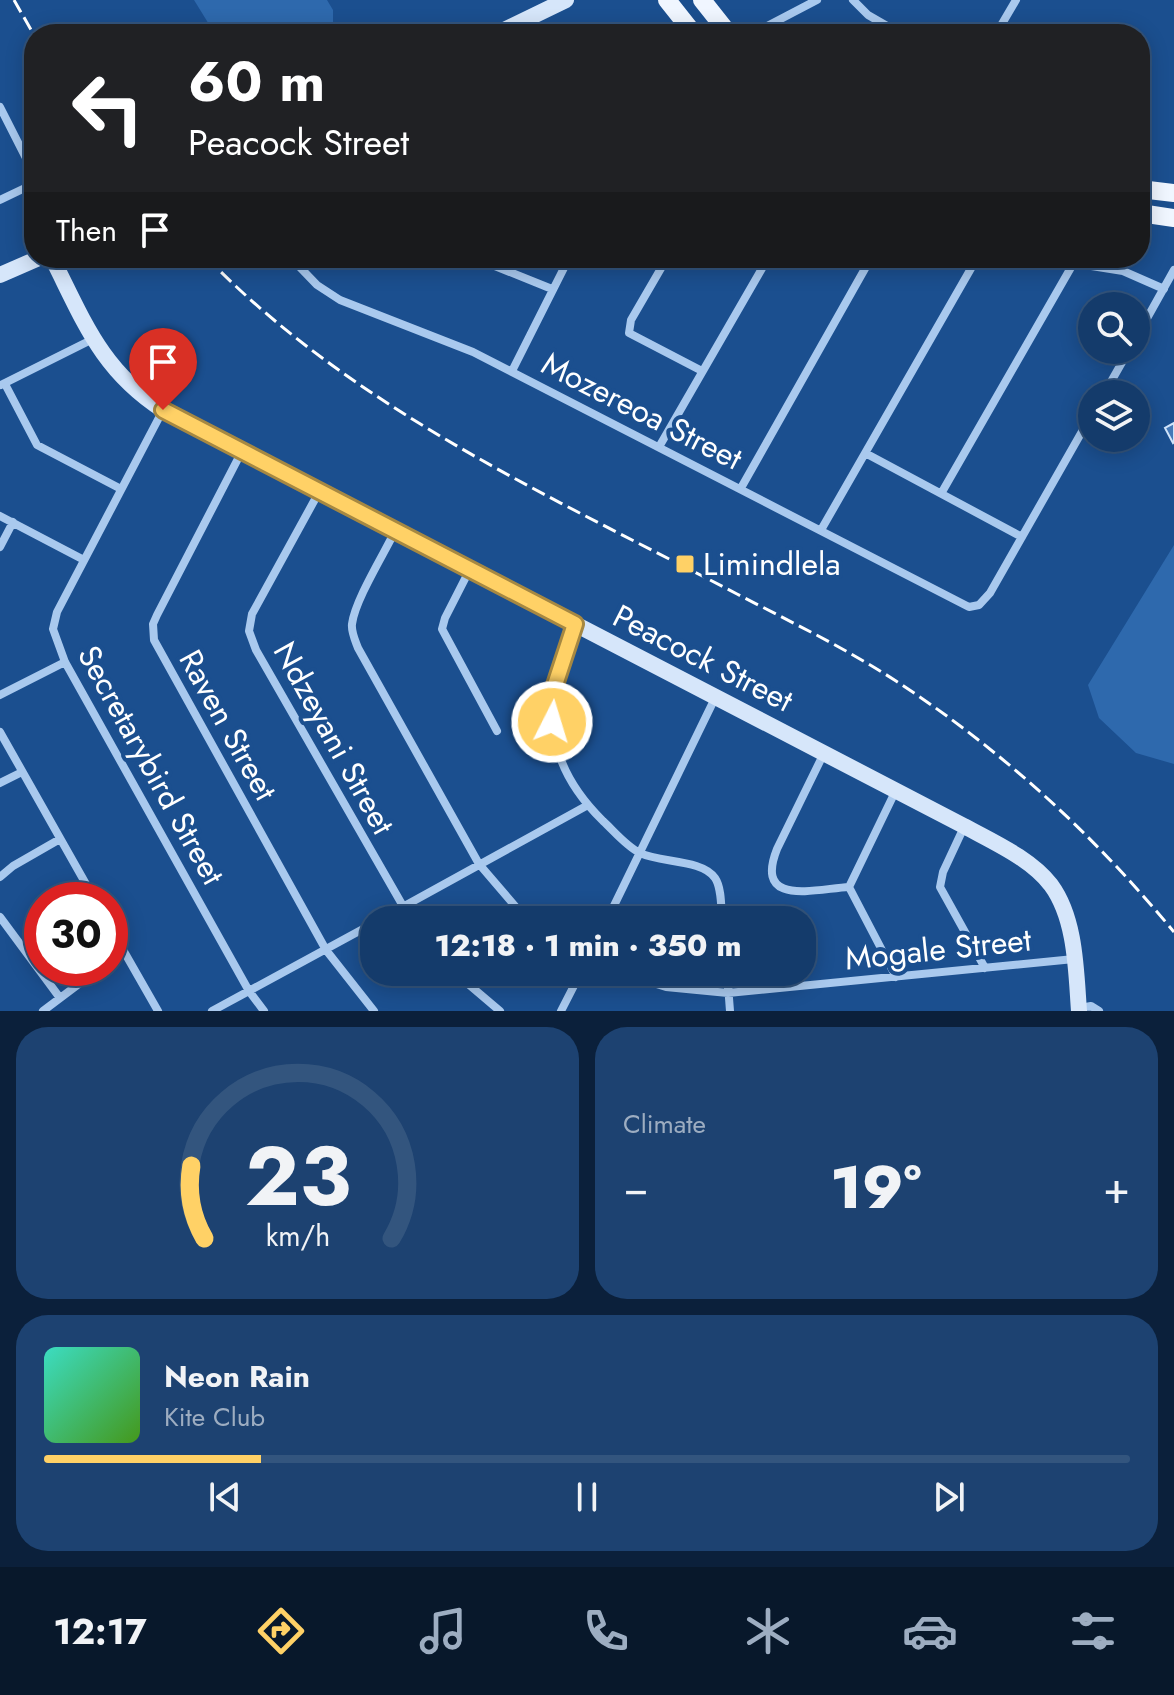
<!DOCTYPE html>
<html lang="en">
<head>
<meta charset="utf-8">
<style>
	:root { --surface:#143b6b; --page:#1d4271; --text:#f1f3f6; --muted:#9dadc1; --line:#33557e; --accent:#ffd166 }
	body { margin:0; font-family:Jost,sans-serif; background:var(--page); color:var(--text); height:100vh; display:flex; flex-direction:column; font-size:30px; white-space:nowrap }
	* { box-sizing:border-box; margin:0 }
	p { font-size:26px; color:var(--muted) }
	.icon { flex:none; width:44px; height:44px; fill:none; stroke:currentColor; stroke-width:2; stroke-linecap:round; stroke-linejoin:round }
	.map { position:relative; height:1011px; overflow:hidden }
	.drawer { display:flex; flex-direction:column; gap:16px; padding:16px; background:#0b203b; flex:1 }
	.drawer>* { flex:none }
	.top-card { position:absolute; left:24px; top:24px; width:1126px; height:244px; border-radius:32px; box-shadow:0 4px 20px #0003,0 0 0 2px var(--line); background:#202124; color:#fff; overflow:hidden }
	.tools { position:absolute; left:1078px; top:292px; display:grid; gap:16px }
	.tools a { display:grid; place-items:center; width:72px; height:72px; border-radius:50%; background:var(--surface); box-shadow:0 4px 20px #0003,0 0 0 2px var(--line); font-size:40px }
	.speed { position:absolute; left:24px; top:882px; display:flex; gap:16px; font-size:40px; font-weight:700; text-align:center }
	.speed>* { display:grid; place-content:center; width:104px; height:104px; border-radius:50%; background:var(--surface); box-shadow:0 4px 20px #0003,0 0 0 2px var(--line); line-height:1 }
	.speed .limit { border:12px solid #d22; background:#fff; color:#111 }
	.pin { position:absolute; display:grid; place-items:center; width:68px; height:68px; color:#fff; margin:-82px -34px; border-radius:50% 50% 50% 0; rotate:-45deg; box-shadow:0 0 8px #0007 }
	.pin .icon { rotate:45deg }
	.me { position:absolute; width:88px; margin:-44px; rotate:5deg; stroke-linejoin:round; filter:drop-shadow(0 0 6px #0008) }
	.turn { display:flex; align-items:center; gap:28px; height:168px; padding:0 32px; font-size:36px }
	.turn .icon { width:104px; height:104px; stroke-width:2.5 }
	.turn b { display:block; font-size:56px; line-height:68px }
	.then { display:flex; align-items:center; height:76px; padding:0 32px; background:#0003; gap:16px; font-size:30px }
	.big { font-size:60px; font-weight:800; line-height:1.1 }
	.drawer .widget { flex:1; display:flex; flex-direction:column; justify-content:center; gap:12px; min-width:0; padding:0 28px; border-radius:32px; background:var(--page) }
	.drawer .dial { align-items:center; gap:0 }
	.dial svg { height:208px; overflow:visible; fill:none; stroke:var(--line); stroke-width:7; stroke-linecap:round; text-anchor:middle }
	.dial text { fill:var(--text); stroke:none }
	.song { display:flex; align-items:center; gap:24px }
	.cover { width:96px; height:96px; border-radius:12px; background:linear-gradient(135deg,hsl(170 70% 55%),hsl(100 70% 35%)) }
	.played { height:8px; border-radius:4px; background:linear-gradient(90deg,var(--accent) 20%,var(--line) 20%) }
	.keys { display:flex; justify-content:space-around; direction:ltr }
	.heat { display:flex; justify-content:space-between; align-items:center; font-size:44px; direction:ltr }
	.drawer .tiles { flex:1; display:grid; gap:16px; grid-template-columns:1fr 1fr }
	.widget:last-child { grid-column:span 2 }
	.trip { position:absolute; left:360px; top:906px; width:456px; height:80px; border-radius:32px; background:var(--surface); box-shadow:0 4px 20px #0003,0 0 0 2px var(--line); font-weight:800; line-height:80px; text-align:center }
	.menu { display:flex; height:128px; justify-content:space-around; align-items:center; background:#08182b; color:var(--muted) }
	.menu .icon { width:56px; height:56px }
	.menu .selected { color:var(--accent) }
	.menu b { font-size:36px; color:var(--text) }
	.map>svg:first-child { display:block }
	.green { fill:#2e69ad }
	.building { fill:#4478b7; stroke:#cfe3fa; stroke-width:2 }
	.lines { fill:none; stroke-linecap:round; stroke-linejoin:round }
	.street { stroke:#a9c9ee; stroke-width:8 }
	.secondary { stroke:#d6e6fa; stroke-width:16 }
	.primary { stroke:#f0f6ff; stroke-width:18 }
	.rail { stroke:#fff; stroke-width:3; stroke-dasharray:14 6; stroke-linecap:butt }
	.route-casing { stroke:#a68842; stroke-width:20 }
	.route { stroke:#ffd166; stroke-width:14 }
	.poi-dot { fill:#ffd166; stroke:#1b4f8f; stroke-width:3 }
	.labels { text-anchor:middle; stroke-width:8; stroke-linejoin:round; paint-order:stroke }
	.street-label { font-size:32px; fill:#fff; stroke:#1b4f8f }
	.poi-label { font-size:32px; fill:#fff; stroke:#1b4f8f; text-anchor:start }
</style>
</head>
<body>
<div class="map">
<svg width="1174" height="1011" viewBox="0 0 1174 1011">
	<rect width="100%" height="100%" fill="#1b4f8f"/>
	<path class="green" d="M194 0H327L333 10V33L215 34Z
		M1174 545V764L1136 753 1099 718 1088 685Z"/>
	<path class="building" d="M1174 423V442L1173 443 1165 428Z"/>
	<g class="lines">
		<path class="street" d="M853 0 868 15 901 34
			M752 34 817 0
			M996 34 1016 0
			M0 107 30 166 33 177 27 187 0 200
			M291 258 317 285 340 300 473 352 969 607 979 605 990 593 1092 414
			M475 258 552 289
			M667 258 631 320 629 333 702 371
			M1041 258 1123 271 1164 289
			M1136 338 1174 270
			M512 371 569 258
			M5 384 37 445 121 489
			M1 385 93 339
			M1104 394 1129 350
			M163 410 57 612 53 629 65 662 249 991 264 1011
			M659 447 768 258
			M242 451 157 615 153 624 154 640 326 950 374 1011
			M867 454 1022 537
			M741 488 871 258
			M319 492 252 614 249 631 256 650 411 920
			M942 492 1073 264
			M0 516 84 560
			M821 530 977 258
			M395 531C384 554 355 600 352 624 351 632 355 640 358 648L479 864 527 920
			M0 547 13 522
			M470 569 445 618 442 629 497 731
			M575 624C545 702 539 758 603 821 614 831 626 846 640 853 660 863 702 859 715 878 722 888 721 908 722 920
			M0 695 65 662
			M0 732 95 900
			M824 753 777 849C754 907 814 889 849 887
			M0 783 22 772
			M896 790 849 887 896 977
			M964 827 943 872 940 887 985 968
			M0 877 13 866 60 839
			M0 917 60 998
			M379 920 588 805
			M607 920 716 696
			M110 927 158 1011
			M110 961 123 951
			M454 972 500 1011
			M618 972 666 987 728 993 1074 959
			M727 972 730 1011
			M1080 1008 1091 1006 1099 1011
			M43 1011 100 968
			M212 1011 374 923
			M561 1011 581 972"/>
		<path class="secondary" d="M496 34 566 0
			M52 258C84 321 101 370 163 410L964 826C993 842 1030 858 1051 885 1076 919 1076 971 1079 1011
			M0 275 39 258"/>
		<path class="primary" d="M667 0 694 34
			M702 0 729 34
			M1140 189 1174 193
			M1140 213 1174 218"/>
		<path class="rail" d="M14 0 34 35
			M207 258C355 410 552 497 737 594 791 622 845 648 896 681 1002 750 1094 835 1174 932"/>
	</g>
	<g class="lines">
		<defs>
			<path id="route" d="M163 410 575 624 554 688 552 722"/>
		</defs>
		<use href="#route" class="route-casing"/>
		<use href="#route" class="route"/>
	</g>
	<rect class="poi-dot" x="675" y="554" width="20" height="20" rx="4"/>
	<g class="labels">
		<g class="street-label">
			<text transform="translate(642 411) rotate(27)" y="11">Mozereoa Street</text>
			<text transform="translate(703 658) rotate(27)" y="11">Peacock Street</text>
			<text transform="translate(228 725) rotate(61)" y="11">Raven Street</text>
			<text transform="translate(334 738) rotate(61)" y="11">Ndzeyani Street</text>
			<text transform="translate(151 765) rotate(61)" y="11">Secretarybird Street</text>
			<text transform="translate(938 949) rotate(-6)" y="11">Mogale Street</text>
		</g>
		<g class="poi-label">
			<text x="703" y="575">Limindlela</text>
		</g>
	</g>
</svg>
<div class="tools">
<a><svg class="icon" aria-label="search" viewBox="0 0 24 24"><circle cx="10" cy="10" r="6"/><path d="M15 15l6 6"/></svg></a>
<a><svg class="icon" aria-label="layers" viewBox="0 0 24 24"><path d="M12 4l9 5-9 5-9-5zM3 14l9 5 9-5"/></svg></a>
</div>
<div class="speed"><div class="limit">30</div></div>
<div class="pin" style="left:163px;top:410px;background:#d93025"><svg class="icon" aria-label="arrive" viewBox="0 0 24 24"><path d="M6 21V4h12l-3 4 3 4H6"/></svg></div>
<svg class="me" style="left:552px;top:722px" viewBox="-20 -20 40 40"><circle r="17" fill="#ffd166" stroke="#fff" stroke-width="3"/><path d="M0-11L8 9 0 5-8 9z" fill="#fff"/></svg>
<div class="trip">12:18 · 1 min · 350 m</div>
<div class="top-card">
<div class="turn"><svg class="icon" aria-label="left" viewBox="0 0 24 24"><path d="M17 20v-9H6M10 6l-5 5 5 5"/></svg><div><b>60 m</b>Peacock Street</div></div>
<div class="then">Then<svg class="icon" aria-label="arrive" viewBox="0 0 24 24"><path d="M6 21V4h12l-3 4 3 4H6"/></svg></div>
</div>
</div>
<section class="drawer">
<div class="tiles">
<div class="widget dial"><svg viewBox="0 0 100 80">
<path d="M14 69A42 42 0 1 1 86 69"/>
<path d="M14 69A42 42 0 0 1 9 41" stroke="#ffd166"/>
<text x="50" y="56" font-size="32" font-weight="700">23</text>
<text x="50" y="72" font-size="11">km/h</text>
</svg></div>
<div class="widget"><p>Climate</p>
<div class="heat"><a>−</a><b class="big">19°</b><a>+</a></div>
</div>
<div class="widget">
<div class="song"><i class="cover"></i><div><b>Neon Rain</b><p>Kite Club</p></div></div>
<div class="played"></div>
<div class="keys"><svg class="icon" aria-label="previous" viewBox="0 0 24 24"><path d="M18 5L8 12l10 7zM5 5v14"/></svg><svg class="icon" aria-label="pause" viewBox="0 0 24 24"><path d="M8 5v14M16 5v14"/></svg><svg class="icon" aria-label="next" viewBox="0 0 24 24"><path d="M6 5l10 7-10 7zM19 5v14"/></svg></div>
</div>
</div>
</section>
<nav class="menu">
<b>12:17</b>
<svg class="icon selected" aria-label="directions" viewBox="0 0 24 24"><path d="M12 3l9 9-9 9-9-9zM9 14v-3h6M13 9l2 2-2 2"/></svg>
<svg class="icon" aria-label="music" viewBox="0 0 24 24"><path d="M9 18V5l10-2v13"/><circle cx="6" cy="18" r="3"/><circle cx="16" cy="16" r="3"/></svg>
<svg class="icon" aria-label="phone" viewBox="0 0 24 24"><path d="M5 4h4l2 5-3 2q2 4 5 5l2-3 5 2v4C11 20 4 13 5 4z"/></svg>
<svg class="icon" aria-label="climate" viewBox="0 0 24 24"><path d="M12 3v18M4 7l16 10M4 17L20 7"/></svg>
<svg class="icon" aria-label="car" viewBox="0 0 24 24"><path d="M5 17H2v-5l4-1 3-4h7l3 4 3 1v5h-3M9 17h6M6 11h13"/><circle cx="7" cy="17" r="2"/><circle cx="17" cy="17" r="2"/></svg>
<svg class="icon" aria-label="filters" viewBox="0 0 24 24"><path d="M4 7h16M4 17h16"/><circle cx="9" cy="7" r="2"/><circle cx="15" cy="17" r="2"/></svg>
</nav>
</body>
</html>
